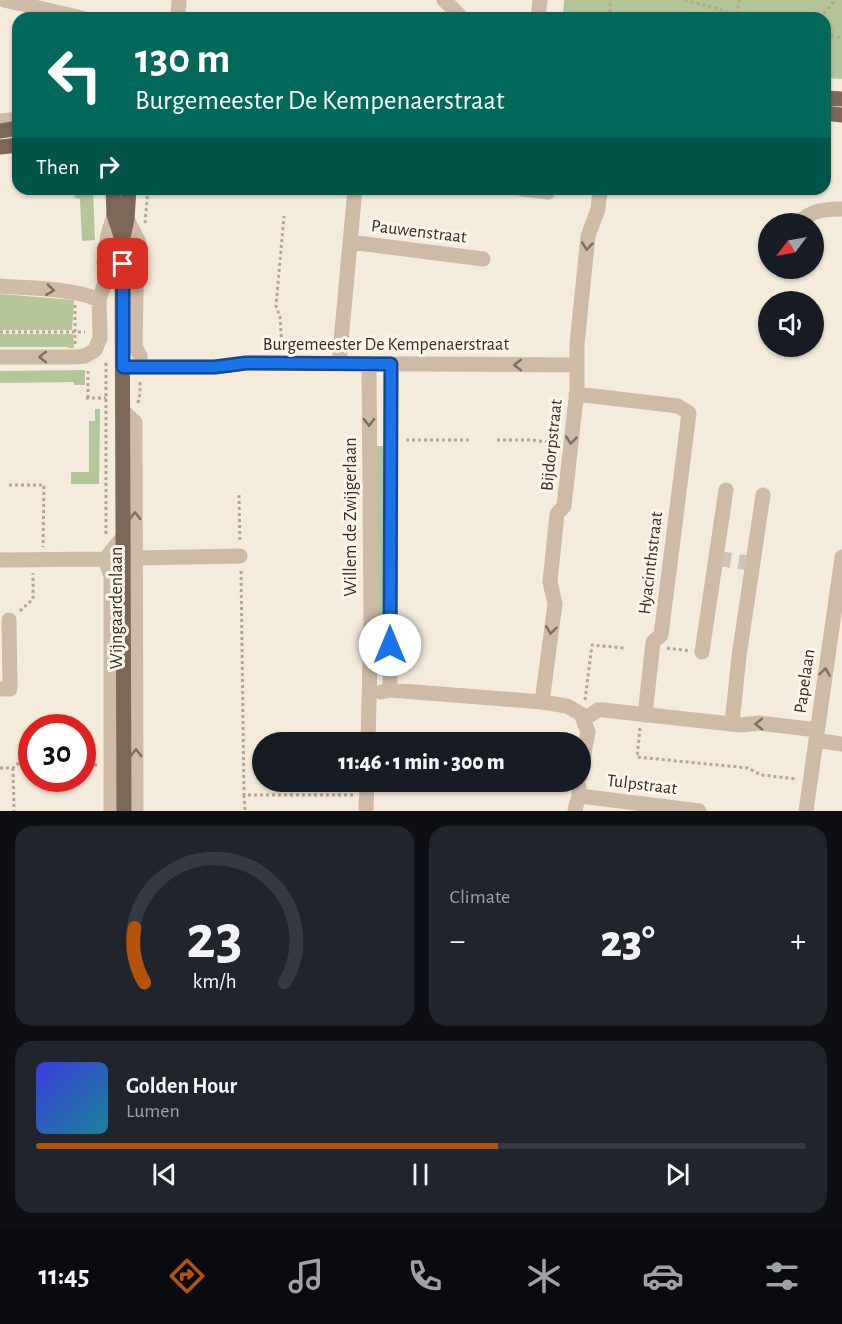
<!DOCTYPE html>
<html lang="en">
<head>
<meta charset="utf-8">
<style>
	:root { --surface:#171b24; --page:#20242c; --text:#f1f3f6; --muted:#9ea1a6; --line:#363941; --accent:#b45309 }
	body { margin:0; font-family:"Alegreya Sans",sans-serif; background:var(--page); color:var(--text); height:100vh; display:flex; flex-direction:column; font-size:22px; white-space:nowrap }
	* { box-sizing:border-box; margin:0 }
	p { font-size:20px; color:var(--muted) }
	.icon { flex:none; width:33px; height:33px; fill:none; stroke:currentColor; stroke-width:2; stroke-linecap:round; stroke-linejoin:round }
	.map { position:relative; height:811px; overflow:hidden }
	.details { display:flex; flex-direction:column; gap:15px; padding:15px; background:#0d0f14; flex:1 }
	.details>* { flex:none }
	.banner { position:absolute; left:12px; top:12px; width:819px; height:183px; border-radius:18px; box-shadow:0 2px 4px #0004; background:#00695c; color:#fff; overflow:hidden }
	.needle { width:39px; rotate:238deg }
	.buttons { position:absolute; left:758px; top:213px; display:grid; gap:12px }
	.buttons a { display:grid; place-items:center; width:66px; height:66px; border-radius:50%; background:var(--surface); box-shadow:0 2px 4px #0004; font-size:30px }
	.speed { position:absolute; left:18px; top:714px; display:flex; gap:12px; font-size:30px; font-weight:700; text-align:center }
	.speed>* { display:grid; place-content:center; width:78px; height:78px; border-radius:50%; background:var(--surface); box-shadow:0 2px 4px #0004; line-height:1 }
	.speed .limit { border:9px solid #d22; background:#fff; color:#111 }
	.pin { position:absolute; display:grid; place-items:center; width:51px; height:51px; color:#fff; margin:-26px; border-radius:12px; box-shadow:0 3px 9px #0006 }
	.me { position:absolute; width:66px; margin:-33px; rotate:0deg; stroke-linejoin:round; filter:drop-shadow(0 0 4px #0008) }
	.turn { display:flex; align-items:center; gap:21px; height:126px; padding:0 24px; font-size:27px }
	.turn .icon { width:78px; height:78px; stroke-width:2.5 }
	.turn b { display:block; font-size:42px; line-height:51px }
	.then { display:flex; align-items:center; height:57px; padding:0 24px; background:#0003; gap:12px; font-size:22px }
	.big { font-size:45px; font-weight:800; line-height:1.1 }
	.details .card { flex:1; display:flex; flex-direction:column; justify-content:center; gap:9px; min-width:0; padding:0 21px; border-radius:18px; background:var(--page) }
	.details .dial { align-items:center; gap:0 }
	.dial svg { height:156px; overflow:visible; fill:none; stroke:var(--line); stroke-width:7; stroke-linecap:round; text-anchor:middle }
	.dial text { fill:var(--text); stroke:none }
	.song { display:flex; align-items:center; gap:18px }
	.cover { width:72px; height:72px; border-radius:9px; background:linear-gradient(135deg,hsl(240 70% 55%),hsl(190 70% 35%)) }
	.played { height:6px; border-radius:3px; background:linear-gradient(90deg,var(--accent) 60%,var(--line) 60%) }
	.keys { display:flex; justify-content:space-around; direction:ltr }
	.heat { display:flex; justify-content:space-between; align-items:center; font-size:33px; direction:ltr }
	.details .tiles { flex:1; display:grid; gap:15px; grid-template-columns:1fr 1fr }
	.card:last-child { grid-column:span 2 }
	.trip { position:absolute; left:252px; top:732px; width:339px; height:60px; border-radius:30px; background:var(--surface); box-shadow:0 2px 4px #0004; font-weight:800; line-height:60px; text-align:center }
	.tab-bar { display:flex; height:96px; justify-content:space-around; align-items:center; background:#090b0e; color:var(--muted) }
	.tab-bar .icon { width:42px; height:42px }
	.tab-bar .active { color:var(--accent) }
	.tab-bar b { font-size:27px; color:var(--text) }
	.map>svg:first-child { display:block }
	.green { fill:#b3c599 }
	.lines { fill:none; stroke-linecap:round; stroke-linejoin:round }
	.minor-tunnel { stroke:#cfc5b7; stroke-width:15; stroke-dasharray:15 8; stroke-linecap:butt }
	.path { stroke:#baa58f; stroke-width:3; stroke-dasharray:3 3; stroke-linecap:butt }
	.minor { stroke:#cebba5; stroke-width:15 }
	.major { stroke:#7d6757; stroke-width:15 }
	.oneway { stroke:#7c6d60 }
	.route-casing { stroke:#114b97; stroke-width:15 }
	.route { stroke:#1a73e8; stroke-width:10 }
	.labels { text-anchor:middle; stroke-width:6; stroke-linejoin:round; paint-order:stroke }
	.street-label { font-size:18px; fill:#392e27; stroke:#fbf4e8 }
</style>
</head>
<body>
<div class="map">
<svg width="842" height="811" viewBox="0 0 842 811">
	<rect width="100%" height="100%" fill="#f4ebdb"/>
	<path class="green" d="M564 0H842V79L825 78V18H599L563 16Z
		M36 189H93L95 240 82 241 80 199 75 198 74 191 36 192Z
		M0 294 74 300 72 330H0Z
		M0 334H73L74 348H69L68 347H0Z
		M85 370V385H74V382L0 383V371Z
		M95 409H100L99 484H71V472H89V421H95Z
		M373 446H385V619H374Z"/>
	<g class="lines">
		<path class="minor-tunnel" d="M716 558 754 564"/>
		<path class="path" d="M685 0 751 18
			M736 14 740 0
			M610 18V0
			M820 18 835 0
			M825 34 842 38
			M145 223 148 189
			M75 305V344
			M0 332H85
			M282 349 280 317 276 306 284 216
			M86 398H106
			M88 398V370
			M138 403 140 393V380
			M406 440H470
			M497 440H531L558 443
			M9 485H44L43 547
			M239 495 240 543
			M106 534V361
			M241 571 244 795H353
			M20 611 33 599V573
			M667 648 690 651
			M585 700 592 645 624 648
			M640 728 637 757 748 768 761 775 797 779
			M82 764 97 765
			M0 768H13L17 764H32
			M13 768 14 811
			M244 795 245 811"/>
		<path class="minor" d="M4 0 82 18
			M444 0 462 18
			M178 18 179 0
			M538 18 540 0
			M0 121 18 119
			M523 189 548 192
			M127 219 139 242 136 292 135 346 140 356V367
			M797 224C811 210 824 209 842 209
			M350 242 483 259
			M0 286C29 288 73 288 99 300
			M0 357H75L85 356 95 350 100 338 99 300 107 276 104 263 108 235 114 215
			M339 363 355 189
			M123 367H215L246 363 576 365
			M576 394 678 406 689 413 661 635 653 642 645 715
			M123 411 135 422 136 811
			M136 558 240 556
			M105 559 111 576V811
			M0 560 105 559 123 537
			M702 652 726 490
			M0 689H10L9 620
			M390 690 391 364
			M381 692 390 690 542 702 567 706 581 714 588 732 580 776
			M542 702 555 604 550 582 557 514 564 506 577 390V344L588 236 598 209 600 189
			M584 719 598 710H603L741 725 759 723 817 730
			M732 724 739 656 763 495
			M816 740 842 744
			M368 742 371 621 369 364
			M580 796 699 811
			M366 811 367 782
			M575 811C576 801 581 798 579 787
			M806 811 842 557"/>
		<path class="major" d="M825 98 842 99
			M825 113 842 115
			M0 131 18 128
			M0 147 18 145
			M113 189 114 215 122 239
			M124 811 122 242 127 219 129 189"/>
	</g>
	<defs><path id="oneway-chevron" d="M-2-3.5L2.5 0L-2 3.5" fill="none" stroke-width="1.6" stroke-linecap="round" stroke-linejoin="round" transform="scale(1.5)"/></defs>
	<g class="oneway">
		<use href="#oneway-chevron" transform="translate(587 246) rotate(96)"/>
		<use href="#oneway-chevron" transform="translate(50 290) rotate(7)"/>
		<use href="#oneway-chevron" transform="translate(43 357) rotate(-180)"/>
		<use href="#oneway-chevron" transform="translate(518 365) rotate(-180)"/>
		<use href="#oneway-chevron" transform="translate(369 422) rotate(90)"/>
		<use href="#oneway-chevron" transform="translate(571 440) rotate(96)"/>
		<use href="#oneway-chevron" transform="translate(135 516) rotate(-90)"/>
		<use href="#oneway-chevron" transform="translate(551 630) rotate(97)"/>
		<use href="#oneway-chevron" transform="translate(825 672) rotate(-82)"/>
		<use href="#oneway-chevron" transform="translate(759 724) rotate(179)"/>
		<use href="#oneway-chevron" transform="translate(136 753) rotate(-90)"/>
	</g>
	<g class="lines">
		<defs>
			<path id="route" d="M123 264V367H215L246 363 391 364 390 645"/>
		</defs>
		<use href="#route" class="route-casing"/>
		<use href="#route" class="route"/>
	</g>
	<g class="labels">
		<g class="street-label">
			<text transform="translate(419 231) rotate(7)" y="6">Pauwenstraat</text>
			<text x="386" y="350">Burgemeester De Kempenaerstraat</text>
			<text transform="translate(551 445) rotate(-84)" y="6">Bijdorpstraat</text>
			<text transform="translate(350 517) rotate(-90)" y="6">Willem de Zwijgerlaan</text>
			<text transform="translate(650 563) rotate(-83)" y="6">Hyacinthstraat</text>
			<text transform="translate(116 608) rotate(-90)" y="6">Wijngaardenlaan</text>
			<text transform="translate(804 681) rotate(-82)" y="6">Papelaan</text>
			<text transform="translate(642 784) rotate(7)" y="6">Tulpstraat</text>
		</g>
	</g>
</svg>
<div class="buttons">
<a><svg class="needle" viewBox="-14 -14 28 28"><path d="M0-13l5 13h-10z" fill="#e53935"/><path d="M0 13l5-13h-10z" fill="#9ea1a6"/></svg></a>
<a><svg class="icon" aria-label="sound" viewBox="0 0 24 24"><path d="M4 9h4l5-4v14l-5-4H4zM17 9q2 3 0 6"/></svg></a>
</div>
<div class="speed"><div class="limit">30</div></div>
<div class="pin" style="left:123px;top:264px;background:#d93025"><svg class="icon" aria-label="arrive" viewBox="0 0 24 24"><path d="M6 21V4h12l-3 4 3 4H6"/></svg></div>
<svg class="me" style="left:390px;top:645px" viewBox="-20 -20 40 40"><circle r="19" fill="#fff"/><path d="M0-13L10 11 0 6-10 11z" fill="#1a73e8"/></svg>
<div class="trip">11:46 · 1 min · 300 m</div>
<div class="banner">
<div class="turn"><svg class="icon" aria-label="left" viewBox="0 0 24 24"><path d="M17 20v-9H6M10 6l-5 5 5 5"/></svg><div><b>130 m</b>Burgemeester De Kempenaerstraat</div></div>
<div class="then">Then<svg class="icon" aria-label="right" viewBox="0 0 24 24"><path d="M7 20v-9h11M14 6l5 5-5 5"/></svg></div>
</div>
</div>
<section class="details">
<div class="tiles">
<div class="card dial"><svg viewBox="0 0 100 80">
<path d="M14 69A42 42 0 1 1 86 69"/>
<path d="M14 69A42 42 0 0 1 9 41" stroke="#b45309"/>
<text x="50" y="56" font-size="32" font-weight="700">23</text>
<text x="50" y="72" font-size="11">km/h</text>
</svg></div>
<div class="card"><p>Climate</p>
<div class="heat"><a>−</a><b class="big">23°</b><a>+</a></div>
</div>
<div class="card">
<div class="song"><i class="cover"></i><div><b>Golden Hour</b><p>Lumen</p></div></div>
<div class="played"></div>
<div class="keys"><svg class="icon" aria-label="previous" viewBox="0 0 24 24"><path d="M18 5L8 12l10 7zM5 5v14"/></svg><svg class="icon" aria-label="pause" viewBox="0 0 24 24"><path d="M8 5v14M16 5v14"/></svg><svg class="icon" aria-label="next" viewBox="0 0 24 24"><path d="M6 5l10 7-10 7zM19 5v14"/></svg></div>
</div>
</div>
</section>
<nav class="tab-bar">
<b>11:45</b>
<svg class="icon active" aria-label="directions" viewBox="0 0 24 24"><path d="M12 3l9 9-9 9-9-9zM9 14v-3h6M13 9l2 2-2 2"/></svg>
<svg class="icon" aria-label="music" viewBox="0 0 24 24"><path d="M9 18V5l10-2v13"/><circle cx="6" cy="18" r="3"/><circle cx="16" cy="16" r="3"/></svg>
<svg class="icon" aria-label="phone" viewBox="0 0 24 24"><path d="M5 4h4l2 5-3 2q2 4 5 5l2-3 5 2v4C11 20 4 13 5 4z"/></svg>
<svg class="icon" aria-label="climate" viewBox="0 0 24 24"><path d="M12 3v18M4 7l16 10M4 17L20 7"/></svg>
<svg class="icon" aria-label="car" viewBox="0 0 24 24"><path d="M5 17H2v-5l4-1 3-4h7l3 4 3 1v5h-3M9 17h6M6 11h13"/><circle cx="7" cy="17" r="2"/><circle cx="17" cy="17" r="2"/></svg>
<svg class="icon" aria-label="filters" viewBox="0 0 24 24"><path d="M4 7h16M4 17h16"/><circle cx="9" cy="7" r="2"/><circle cx="15" cy="17" r="2"/></svg>
</nav>
</body>
</html>
